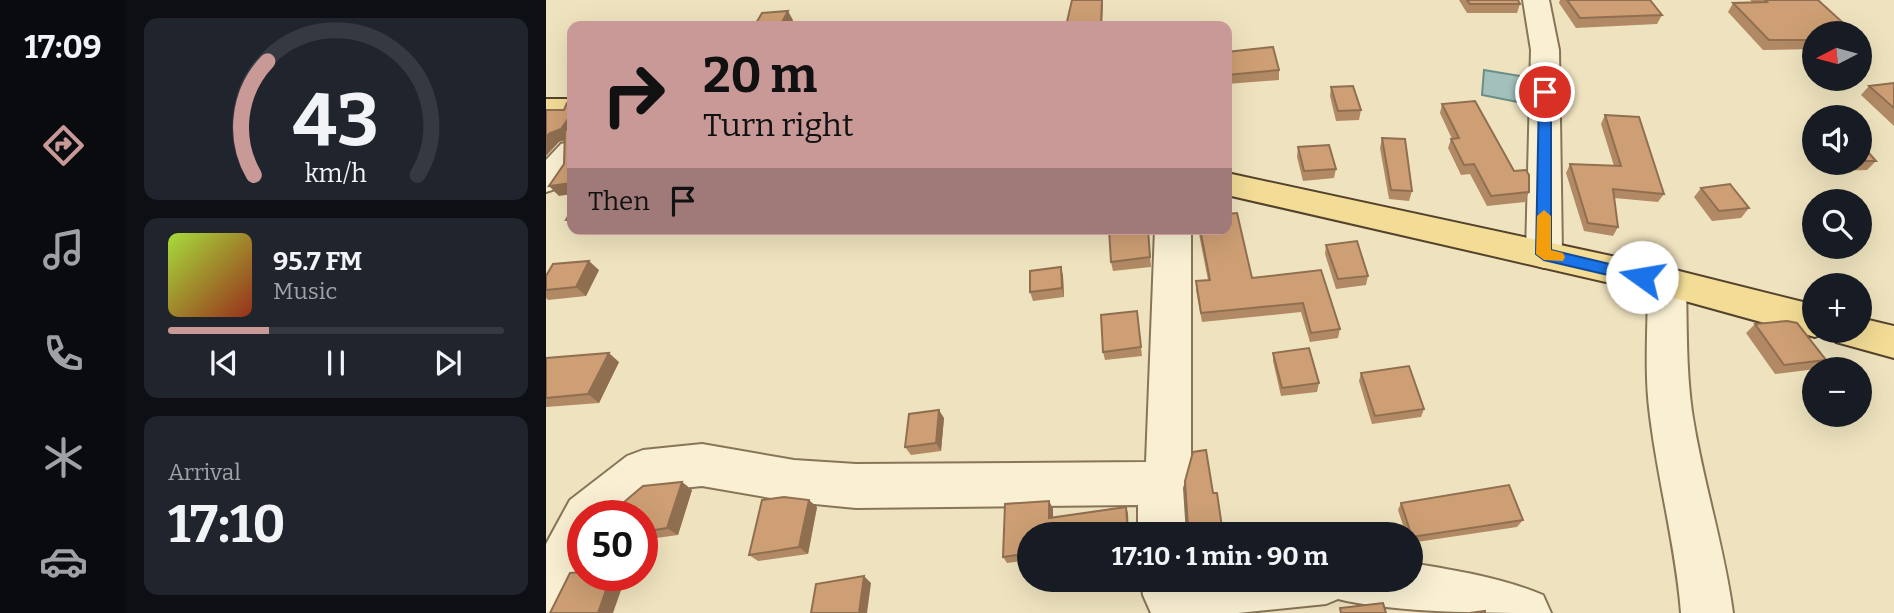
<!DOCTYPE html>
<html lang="en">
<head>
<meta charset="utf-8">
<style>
	:root { --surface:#171b24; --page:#20242c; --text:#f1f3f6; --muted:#9ea1a6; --line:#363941; --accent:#c99998 }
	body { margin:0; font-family:Bitter,serif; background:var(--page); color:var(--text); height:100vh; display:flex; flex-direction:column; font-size:26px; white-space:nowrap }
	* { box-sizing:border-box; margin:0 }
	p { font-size:23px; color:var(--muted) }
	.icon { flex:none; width:38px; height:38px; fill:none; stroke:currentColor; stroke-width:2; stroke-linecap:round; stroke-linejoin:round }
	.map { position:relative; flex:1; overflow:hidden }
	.side { display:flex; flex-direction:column; gap:18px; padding:18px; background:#0d0f14; width:420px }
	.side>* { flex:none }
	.banner { position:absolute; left:21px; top:21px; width:665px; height:214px; border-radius:14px; box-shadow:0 7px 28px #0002; background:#c99998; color:#111; overflow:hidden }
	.needle { width:46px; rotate:264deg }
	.buttons { position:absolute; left:1256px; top:21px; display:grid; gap:14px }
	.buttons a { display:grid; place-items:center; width:70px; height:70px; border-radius:50%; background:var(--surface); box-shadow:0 7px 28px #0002; font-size:35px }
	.speed { position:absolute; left:21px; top:500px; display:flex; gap:14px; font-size:35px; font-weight:700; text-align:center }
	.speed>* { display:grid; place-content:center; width:91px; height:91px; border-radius:50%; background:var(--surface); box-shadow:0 7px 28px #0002; line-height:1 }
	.speed .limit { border:10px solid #d22; background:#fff; color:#111 }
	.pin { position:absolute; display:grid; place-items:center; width:60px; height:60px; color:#fff; margin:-30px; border:4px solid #fff; border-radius:50%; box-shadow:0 2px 7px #0007 }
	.me { position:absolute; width:77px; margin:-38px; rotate:283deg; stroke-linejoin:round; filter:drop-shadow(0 0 5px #0008) }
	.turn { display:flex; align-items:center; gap:24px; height:147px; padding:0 21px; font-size:32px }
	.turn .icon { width:91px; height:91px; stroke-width:2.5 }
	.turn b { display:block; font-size:49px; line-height:60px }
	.then { display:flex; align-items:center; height:66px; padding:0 21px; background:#0003; gap:14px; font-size:26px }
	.big { font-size:52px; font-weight:700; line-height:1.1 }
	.side .widget { flex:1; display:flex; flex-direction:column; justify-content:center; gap:10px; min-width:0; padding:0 24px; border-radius:14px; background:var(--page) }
	.side .dial { align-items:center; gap:0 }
	.dial svg { height:182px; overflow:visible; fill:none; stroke:var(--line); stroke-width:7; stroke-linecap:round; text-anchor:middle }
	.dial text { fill:var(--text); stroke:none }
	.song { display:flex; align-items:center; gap:21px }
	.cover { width:84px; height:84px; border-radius:10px; background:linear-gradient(135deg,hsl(80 70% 55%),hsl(10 70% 35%)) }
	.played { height:7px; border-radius:4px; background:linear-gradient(90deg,var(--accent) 30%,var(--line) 30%) }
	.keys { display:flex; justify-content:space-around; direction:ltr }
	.trip { position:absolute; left:471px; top:522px; width:406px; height:70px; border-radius:35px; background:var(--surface); box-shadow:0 7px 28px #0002; font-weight:700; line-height:70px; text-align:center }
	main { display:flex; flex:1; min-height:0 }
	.tabs { display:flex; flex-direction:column; width:126px; justify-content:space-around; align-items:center; background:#090b0e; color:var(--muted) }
	.tabs .icon { width:49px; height:49px }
	.tabs .selected { color:var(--accent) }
	.tabs b { font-size:32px; color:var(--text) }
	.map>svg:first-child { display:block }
	.water { fill:#a3c0ba; stroke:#6a8e88; stroke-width:2 }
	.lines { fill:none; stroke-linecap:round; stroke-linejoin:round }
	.minor-casing { stroke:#887457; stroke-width:4 }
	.major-casing { stroke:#55422c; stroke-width:4 }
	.minor { fill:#f9f0d3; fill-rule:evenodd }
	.major { fill:#f3dc96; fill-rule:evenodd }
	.wall { fill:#b18964 }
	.shaded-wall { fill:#906f51 }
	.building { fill:#ce9f74; stroke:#906f51; stroke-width:2 }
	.route { fill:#1a73e8; stroke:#114b97; stroke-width:2 }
	.slow { fill:#f59e0b }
</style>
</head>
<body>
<main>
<nav class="tabs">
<b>17:09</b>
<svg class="icon selected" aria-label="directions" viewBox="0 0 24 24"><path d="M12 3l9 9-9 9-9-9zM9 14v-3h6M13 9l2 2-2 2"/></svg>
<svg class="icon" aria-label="music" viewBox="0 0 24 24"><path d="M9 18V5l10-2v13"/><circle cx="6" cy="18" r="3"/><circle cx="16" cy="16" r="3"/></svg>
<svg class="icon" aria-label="phone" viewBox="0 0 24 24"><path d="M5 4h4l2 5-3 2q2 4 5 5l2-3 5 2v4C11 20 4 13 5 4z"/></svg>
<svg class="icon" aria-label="climate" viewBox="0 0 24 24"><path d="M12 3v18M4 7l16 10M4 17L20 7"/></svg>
<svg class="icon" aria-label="car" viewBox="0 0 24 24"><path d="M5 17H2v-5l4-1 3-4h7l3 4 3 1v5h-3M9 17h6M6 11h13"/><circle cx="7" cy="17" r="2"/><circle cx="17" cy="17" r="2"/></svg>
</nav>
<section class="side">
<div class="widget dial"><svg viewBox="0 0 100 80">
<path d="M14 69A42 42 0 1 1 86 69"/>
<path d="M14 69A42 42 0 0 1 20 19" stroke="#c99998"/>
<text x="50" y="56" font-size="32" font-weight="700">43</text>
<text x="50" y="72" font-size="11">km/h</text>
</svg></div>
<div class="widget">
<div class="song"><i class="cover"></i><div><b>95.7 FM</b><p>Music</p></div></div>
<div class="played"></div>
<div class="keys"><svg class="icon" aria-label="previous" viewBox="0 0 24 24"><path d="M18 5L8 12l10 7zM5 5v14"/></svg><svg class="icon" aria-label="pause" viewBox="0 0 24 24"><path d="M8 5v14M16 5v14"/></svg><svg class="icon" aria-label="next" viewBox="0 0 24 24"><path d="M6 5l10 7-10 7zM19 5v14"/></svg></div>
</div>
<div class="widget"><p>Arrival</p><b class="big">17:10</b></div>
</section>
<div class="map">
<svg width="1348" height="613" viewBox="0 0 1348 613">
	<rect width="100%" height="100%" fill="#efe3bf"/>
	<path class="water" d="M938 70 986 78 977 103 936 95Z"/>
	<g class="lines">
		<defs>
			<path id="minor" d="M977 0H1003L1013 50 1016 254 1011 264 998 268 985 264 980 254 985 50Z
				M26 141C26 166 29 184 0 192V160L15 144Z
				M609 229H645V461L637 488 640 534H592V505L310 508 248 502 156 486 107 491 77 516H37V574L18 611 0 613V544L24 500 81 456 97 450 156 444 248 460 310 464 600 462Z
				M1121 268 1134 272 1140 282C1141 325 1140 369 1146 412 1156 479 1178 545 1187 613H1135C1130 547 1112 482 1104 416 1098 372 1102 327 1102 282L1108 272Z
				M864 563C909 570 956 578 997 595L1005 613C943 613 848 613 792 599L780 604 692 613H605L597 595 595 579H864Z"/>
			<path id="major" d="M0 99H26V117H0Z
				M681 173 1121 268 1269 305V331H1284L1269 337 1121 296 681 195Z
				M1314 318 1348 326V358L1290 342 1284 331H1314Z"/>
		</defs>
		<use href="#minor" class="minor-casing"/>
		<use href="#major" class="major-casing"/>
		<use href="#minor" class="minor"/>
		<use href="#major" class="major"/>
	</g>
	<path class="wall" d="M913 0H972L974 4 971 13H921Z
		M1014 0H1104L1116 15 1111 24 1030 28 1013 3Z
		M1204 0H1272L1269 33V49L1217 50 1182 12 1187 3 1206 2Z
		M681 52 733 70V80L681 84Z
		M1348 83V126L1315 95 1323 86Z
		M785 87 815 110 813 120 790 121 784 96Z
		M896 104 968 171 983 192 979 202 941 206 924 174 915 175 902 148 905 139H906L894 113Z
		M1059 115 1118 194 1112 202 1068 198 1072 227 1067 236 1038 231 1020 173 1024 164 1068 166 1055 124Z
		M836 138 866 191 863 201 843 199 834 148Z
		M1314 143 1330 161 1321 170 1286 171 1279 163H1314Z
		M752 147 790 169 788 178 757 181 751 157Z
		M1155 188 1203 208 1195 218 1166 221 1148 197Z
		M26 209V227L20 220Z
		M602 229 605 267 567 271 565 262Z
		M652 229H681L706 278 775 270 794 329 792 338 764 342 755 312 656 322 650 290V281L662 280Z
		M780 245 822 276 820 285 790 289 779 254Z
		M515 267 517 276 518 297 487 301 484 292Z
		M53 270 40 296 2 300 0 298V276Z
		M591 311 596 356 559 360 557 352Z
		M1209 324 1280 360 1270 369 1229 374 1200 333Z
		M727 353 773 383 771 392 735 396 727 361Z
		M0 358 73 362 53 403 0 407Z
		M815 373 878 409 875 417 826 424 813 381Z
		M398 418 395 451 365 455 359 447Z
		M136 482 146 490 132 535 96 540V516Z
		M503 501 507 509V518L580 507 582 514 483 534V560L461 563 457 557Z
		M855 503 977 520 971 527 864 543V534H860L852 510Z
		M271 507 262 554 212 561 203 555Z"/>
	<path class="shaded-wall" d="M556 0H557L556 26H555Z
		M242 11 247 20 244 26H234Z
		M26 113V135L23 139 13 142 0 156V137Z
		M26 183V194L13 196 3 186Z
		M43 261 53 270 40 296 30 287Z
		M515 267 517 276 518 297 516 288Z
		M63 353 73 362 53 403 42 394Z
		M393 410 398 418 395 451 390 443Z
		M136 482 146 490 132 535 121 528Z
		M263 500 271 507 262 554 253 547Z
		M503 501 507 509V525L503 518Z
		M580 507 582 514 583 534H582Z
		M65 576H80L67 613H52Z
		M318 576 325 583 321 613H313Z"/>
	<path class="building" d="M526 0H556L555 26H520Z
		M921 0H972L974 4H924Z
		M1021 0H1104L1116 15 1034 18Z
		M1219 0H1272L1308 33H1269V40H1223L1187 3 1221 2Z
		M242 11 234 26H204L209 25 216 13Z
		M727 47 733 70 681 75V52Z
		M1348 83V108L1323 86Z
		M807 86 815 110 792 111 785 87Z
		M929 101 968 171 980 170 983 175V192L945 196 928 164 918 165 905 139 913 138 896 104Z
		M26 102V113L15 129 4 133 0 137V110H18L21 103Z
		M1059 115 1093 117 1118 194 1067 189 1072 227 1042 223 1024 164 1075 166Z
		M26 129V183L3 186 18 164 19 130Z
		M836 138 859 139 866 191 845 190Z
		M1314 143 1330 161H1314Z
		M783 145 790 169 758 171 752 147Z
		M1184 184 1203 208 1173 211 1155 188Z
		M26 209V220H20Z
		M691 213 706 278 775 270 794 329 765 333 757 303 655 313 650 281 664 280 654 229H681V214Z
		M563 229H602L604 257 565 262Z
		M811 241 822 276 792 279 780 245Z
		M43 261 30 287 0 290V276L7 264Z
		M515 267 516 288 484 292V271Z
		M591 311 595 347 557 352 555 315Z
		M1241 321 1251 323 1280 360 1238 365 1209 324Z
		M763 348 773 383 736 388 727 353Z
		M63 353 42 394 0 398V358Z
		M863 366 878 409 829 416 815 373Z
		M393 410 390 443 359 447 363 414Z
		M660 450 667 493H671L677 534H633L632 530 642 527 639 481 647 452Z
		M136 482 121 528 96 532V516H73L78 502 97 486Z
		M963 485 977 520 866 537 855 503Z
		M238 497 263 500 253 547 203 555 216 500Z
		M503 501V518L580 507 582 534H483V553L457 557 459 504Z
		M37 572V576H65L52 613H4L24 573Z
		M318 576 313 613H265L270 584Z
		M837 603 840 613H795L794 608Z
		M939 611V613H924Z"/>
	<path class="route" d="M999 88 1005 92V250L1101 273 1104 277 1101 281 1096 283 998 260 990 254 993 92Z"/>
	<path class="slow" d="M998 210 1005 216V250L1017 253 1019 257 1017 261 998 260 990 254 991 216Z"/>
</svg>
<div class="buttons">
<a><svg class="needle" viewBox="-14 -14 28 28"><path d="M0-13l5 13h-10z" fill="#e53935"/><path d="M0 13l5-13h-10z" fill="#9ea1a6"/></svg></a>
<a><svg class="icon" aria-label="sound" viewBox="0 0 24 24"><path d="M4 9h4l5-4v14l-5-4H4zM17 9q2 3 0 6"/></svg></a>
<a><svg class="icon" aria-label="search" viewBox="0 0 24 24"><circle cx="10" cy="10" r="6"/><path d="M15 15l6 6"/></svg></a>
<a>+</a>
<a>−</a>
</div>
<div class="speed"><div class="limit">50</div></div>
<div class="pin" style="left:999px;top:92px;background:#d93025"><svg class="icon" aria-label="arrive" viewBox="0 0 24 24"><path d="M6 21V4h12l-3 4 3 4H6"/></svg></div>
<svg class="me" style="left:1096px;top:277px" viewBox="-20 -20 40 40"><circle r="19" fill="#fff"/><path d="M0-13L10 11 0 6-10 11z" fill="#1a73e8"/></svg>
<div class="trip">17:10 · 1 min · 90 m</div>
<div class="banner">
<div class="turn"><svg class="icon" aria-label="right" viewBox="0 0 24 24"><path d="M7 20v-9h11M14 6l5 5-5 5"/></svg><div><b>20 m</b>Turn right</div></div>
<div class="then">Then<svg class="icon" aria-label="arrive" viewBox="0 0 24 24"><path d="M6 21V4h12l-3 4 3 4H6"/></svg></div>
</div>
</div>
</main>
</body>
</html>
